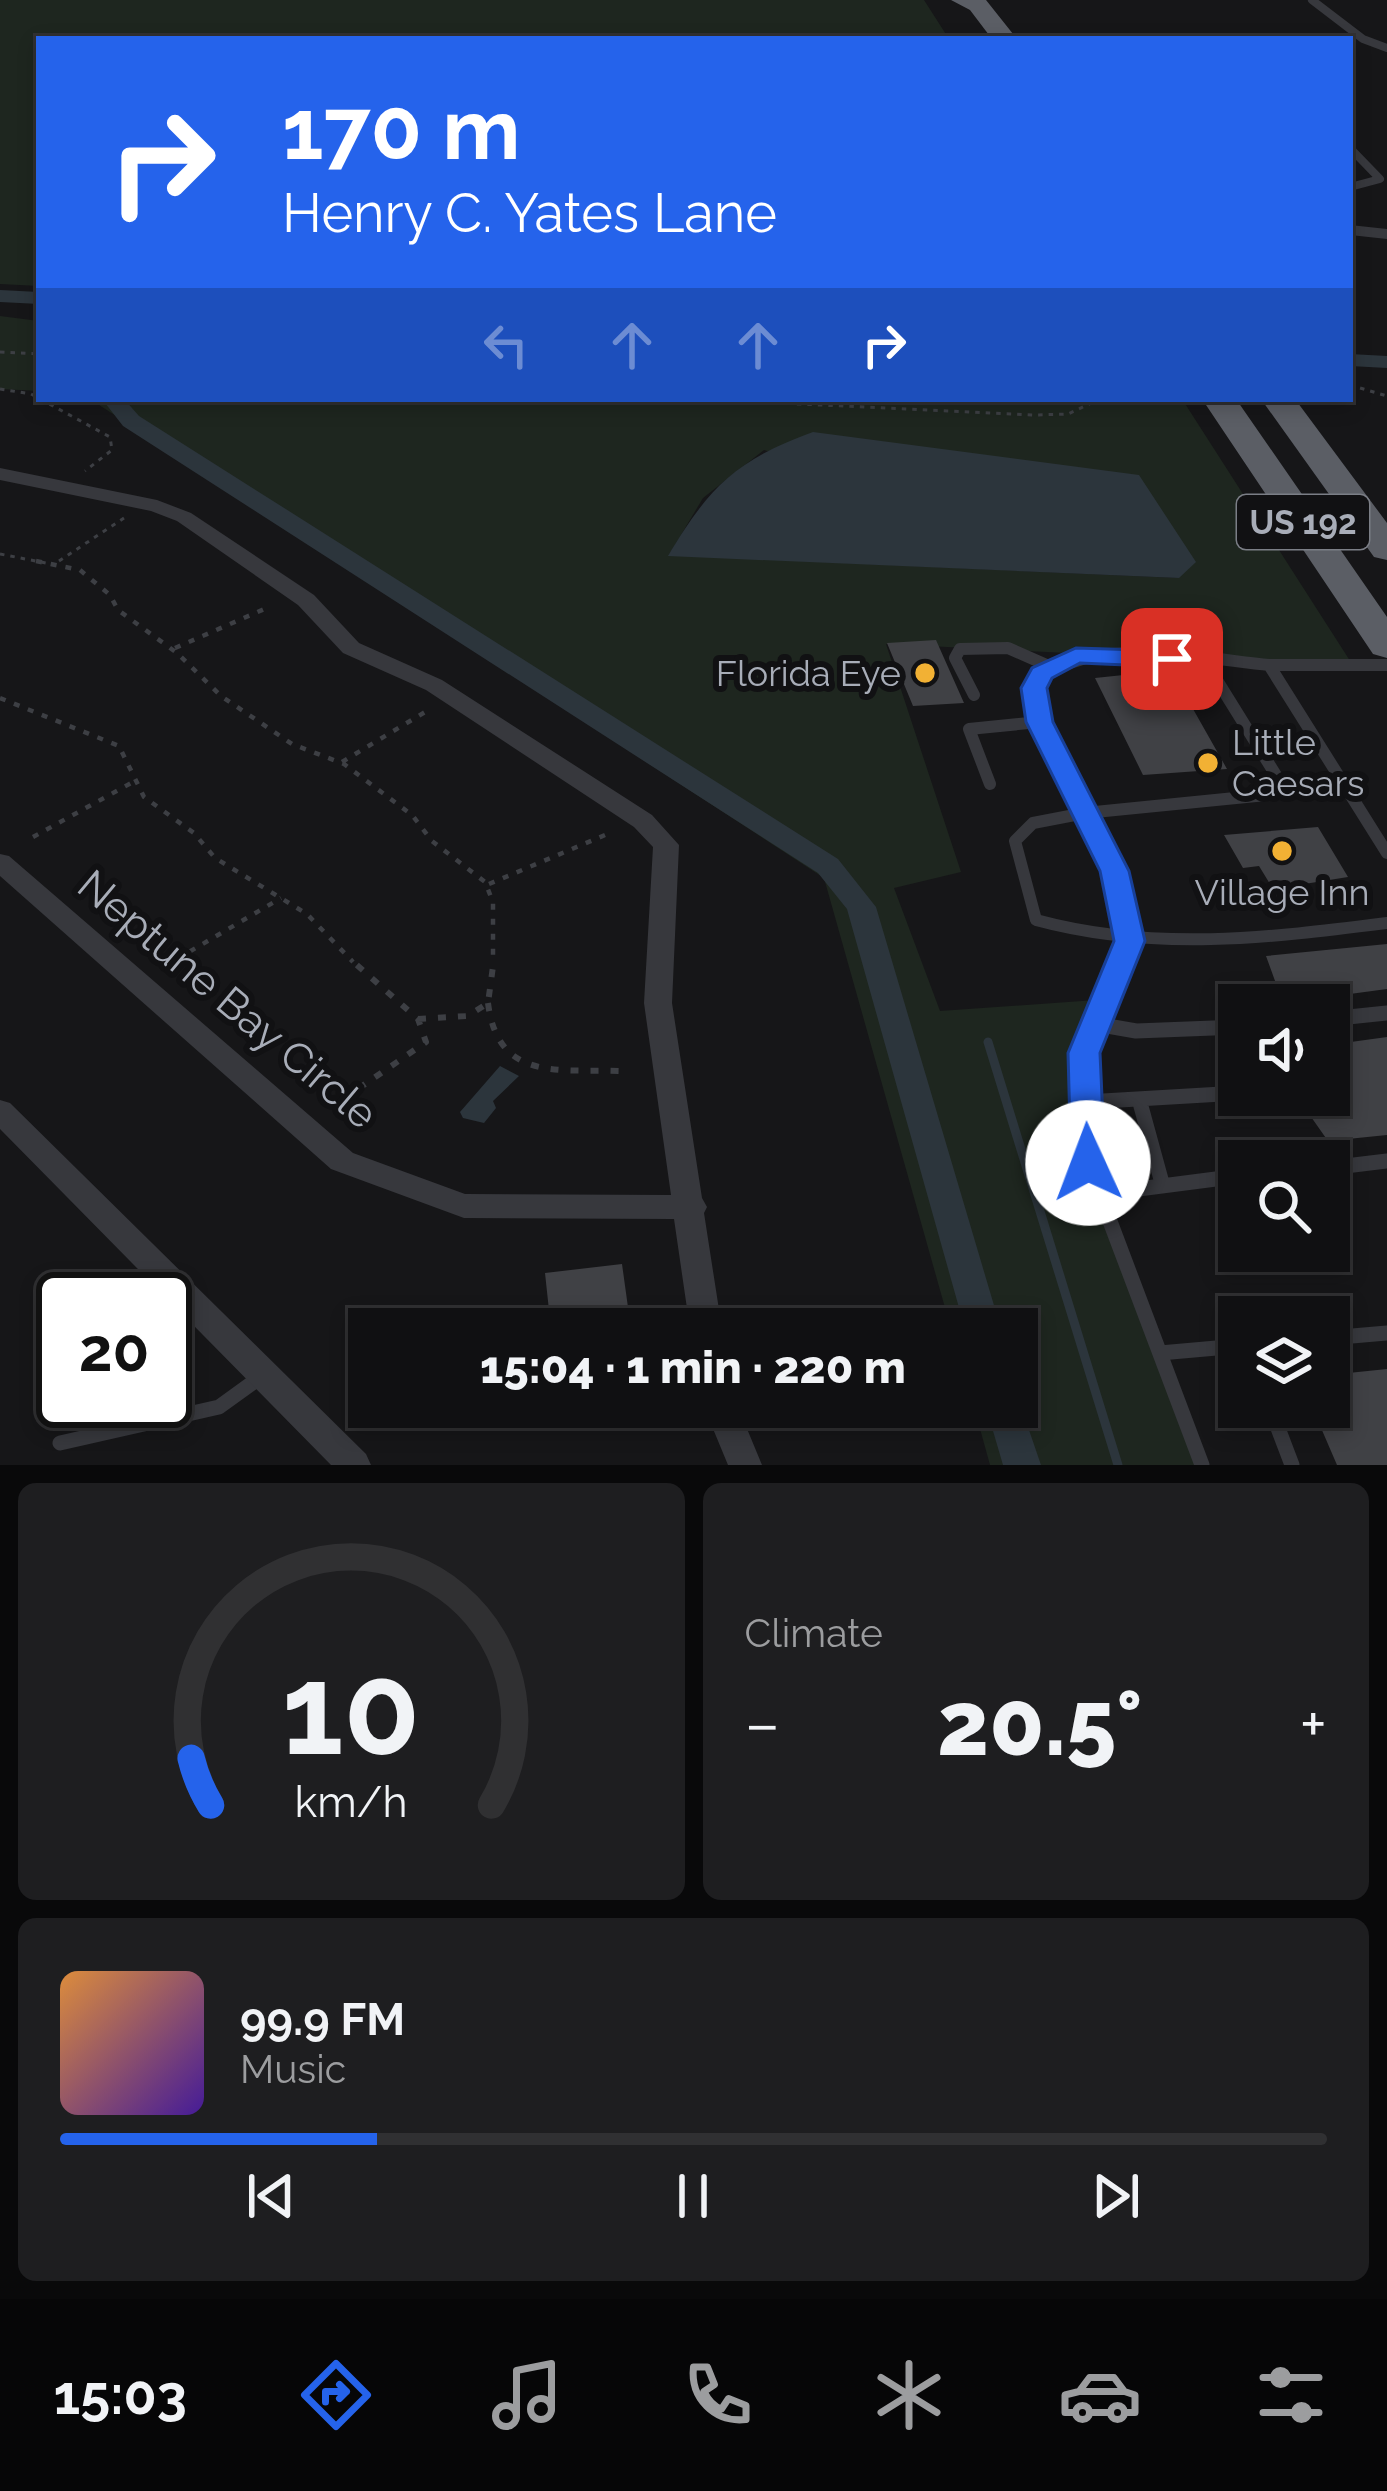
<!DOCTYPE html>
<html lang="en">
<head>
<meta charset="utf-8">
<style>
	:root { --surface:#101012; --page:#1e1e20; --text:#f1f3f6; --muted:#9c9d9f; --line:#303032; --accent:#2563eb }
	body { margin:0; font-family:Raleway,sans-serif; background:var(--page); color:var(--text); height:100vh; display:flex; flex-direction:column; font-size:45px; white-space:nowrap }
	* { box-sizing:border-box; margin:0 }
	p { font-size:39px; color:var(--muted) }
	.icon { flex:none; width:66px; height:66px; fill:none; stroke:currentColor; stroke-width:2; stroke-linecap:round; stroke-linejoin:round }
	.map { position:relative; height:1465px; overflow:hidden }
	.drawer { display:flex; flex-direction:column; gap:18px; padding:18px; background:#09090a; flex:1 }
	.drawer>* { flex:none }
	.banner { position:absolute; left:36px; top:36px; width:1317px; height:366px; border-radius:0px; box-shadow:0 6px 18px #0003,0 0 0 3px var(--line); background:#2563eb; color:#fff; overflow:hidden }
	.fabs { position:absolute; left:1218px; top:984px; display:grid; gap:24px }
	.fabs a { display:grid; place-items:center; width:132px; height:132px; border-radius:0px; background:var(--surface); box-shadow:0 6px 18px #0003,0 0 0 3px var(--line); font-size:60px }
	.speed { position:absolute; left:36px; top:1272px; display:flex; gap:24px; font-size:60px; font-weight:700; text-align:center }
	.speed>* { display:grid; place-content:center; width:156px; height:156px; border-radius:50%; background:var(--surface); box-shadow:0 6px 18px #0003,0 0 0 3px var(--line); line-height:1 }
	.speed .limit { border:6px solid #111; border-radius:18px; background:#fff; color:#111 }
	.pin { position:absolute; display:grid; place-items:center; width:102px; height:102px; color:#fff; margin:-51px; border-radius:24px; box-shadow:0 6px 18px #0006 }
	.me { position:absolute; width:132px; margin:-66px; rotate:358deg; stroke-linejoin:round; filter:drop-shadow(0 0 9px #0008) }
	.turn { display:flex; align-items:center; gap:42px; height:252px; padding:0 48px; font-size:54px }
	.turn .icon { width:156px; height:156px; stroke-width:2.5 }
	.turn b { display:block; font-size:84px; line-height:102px }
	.lanes { display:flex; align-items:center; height:114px; padding:0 48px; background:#0003; justify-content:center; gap:60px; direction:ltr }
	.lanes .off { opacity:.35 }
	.big { font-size:90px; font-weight:800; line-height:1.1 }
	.drawer .card { flex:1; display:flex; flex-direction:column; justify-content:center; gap:18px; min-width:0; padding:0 42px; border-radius:18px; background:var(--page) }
	.drawer .dial { align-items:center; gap:0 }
	.dial svg { height:312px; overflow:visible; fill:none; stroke:var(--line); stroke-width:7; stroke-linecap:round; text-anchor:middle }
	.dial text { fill:var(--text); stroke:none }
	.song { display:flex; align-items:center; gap:36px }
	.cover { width:144px; height:144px; border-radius:18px; background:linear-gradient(135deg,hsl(30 70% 55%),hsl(260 70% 35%)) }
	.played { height:12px; border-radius:6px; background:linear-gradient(90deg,var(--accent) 25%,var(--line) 25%) }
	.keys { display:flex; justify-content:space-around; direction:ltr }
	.heat { display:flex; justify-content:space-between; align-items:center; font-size:66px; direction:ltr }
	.drawer .tiles { flex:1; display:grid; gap:18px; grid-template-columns:1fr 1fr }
	.card:last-child { grid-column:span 2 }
	.trip { position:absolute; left:348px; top:1308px; width:690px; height:120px; border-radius:0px; background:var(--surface); box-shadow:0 6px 18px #0003,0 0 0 3px var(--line); font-weight:800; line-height:120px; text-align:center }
	.tab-bar { display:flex; height:192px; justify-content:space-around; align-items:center; background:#060607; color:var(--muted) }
	.tab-bar .icon { width:84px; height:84px }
	.tab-bar .current { color:var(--accent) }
	.tab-bar b { font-size:54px; color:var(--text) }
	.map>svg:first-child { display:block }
	.green { fill:#1e261f; fill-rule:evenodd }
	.water { fill:#2c353c }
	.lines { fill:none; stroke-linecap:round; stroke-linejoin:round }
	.stream { stroke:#2c353c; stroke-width:9 }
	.canal { fill:#2c353c; fill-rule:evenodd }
	.building { fill:#404145 }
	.path-far2 { stroke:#3d3f44; stroke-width:3; stroke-dasharray:4.5 6; stroke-linecap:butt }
	.path-far1 { stroke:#3d3f44; stroke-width:4.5; stroke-dasharray:6 9; stroke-linecap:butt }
	.path { stroke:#3d3f44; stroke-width:6; stroke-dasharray:8 12; stroke-linecap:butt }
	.service-far2 { stroke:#37383d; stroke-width:8 }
	.service-far1 { stroke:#37383d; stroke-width:12 }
	.service { stroke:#37383d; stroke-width:15 }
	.minor { fill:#37383d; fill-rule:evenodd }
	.trunk { fill:#5b5e65; fill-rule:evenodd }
	.route { fill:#2563eb; stroke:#184099; stroke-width:3 }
	.poi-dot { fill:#f2b134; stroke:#111113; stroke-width:4.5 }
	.labels { text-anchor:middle; stroke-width:12; stroke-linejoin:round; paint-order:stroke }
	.shield { fill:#111113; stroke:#7b7e86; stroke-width:3 }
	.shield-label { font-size:33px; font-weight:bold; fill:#a8adb8 }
	.poi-label { font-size:36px; fill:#a8adb8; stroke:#111113; text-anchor:end }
	.near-street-label { font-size:42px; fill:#a8adb8; stroke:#111113 }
</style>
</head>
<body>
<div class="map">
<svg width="1387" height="1465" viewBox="0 0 1387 1465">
	<rect width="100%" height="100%" fill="#161618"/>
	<path class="green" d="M0 0H924L949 39H39V286L0 284Z
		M0 316 39 321V391L0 389Z
		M90 399H1182L1354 667 886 644 961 872 894 888 940 1011 1110 999 1073 1108 1209 1465H990L974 1407H1017V1329H951L824 878ZM764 450 1179 578 669 555 703 498Z"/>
	<path class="water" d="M813 432 1139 475 1196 562 1179 578 668 556C709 487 736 460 813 432Z
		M500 1066 519 1076 493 1101 496 1108 484 1123 463 1118 460 1112Z"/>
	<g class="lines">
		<path class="stream" d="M988 1042 1118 1465"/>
		<path class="canal" d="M0 290 39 292V304L0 302Z
			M1350 354 1387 356V368L1350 366Z
			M102 399H124L139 416 838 859 876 907 1001 1329H965L847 909 818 873 123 426Z
			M1017 1395 1041 1465H1003L986 1407H1017Z"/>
	</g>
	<path class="building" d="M936 640 964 703 913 706 887 643Z
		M1171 670 1227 769 1143 775 1095 678Z
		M1318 827 1348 877 1273 889 1259 866 1243 868 1224 835Z
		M1387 944V989L1283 1003 1266 956Z
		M1387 1037V1135L1328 1141 1309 1114 1255 1113V1095H1329V1045Z
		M622 1264 631 1329H551L545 1273Z
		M1387 1369V1465H1337L1312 1407H1329V1375Z"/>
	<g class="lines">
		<path class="path-far2" d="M0 352 39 354
			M1350 385 1387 396
			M0 389 31 394 110 437 112 450 85 471
			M692 399 1034 415 1068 414 1100 399
			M0 554 51 564
			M59 561 124 518"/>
		<path class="path-far1" d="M36 561 80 570 110 595 118 610 177 653 221 696 292 744 344 764 412 815 432 841 485 882 493 902V962
			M175 648 269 607
			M0 698 119 746 144 797 194 833 215 858 307 914 353 962
			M342 762 425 712
			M33 837 133 782
			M489 884 605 835
			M177 959 281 898"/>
		<path class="path" d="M488 1003C498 1081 556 1069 619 1071
			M418 1019 468 1016 488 1003 494 959
			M342 1100 426 1042 418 1019 350 959"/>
		<path class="service-far2" d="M1312 0 1363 39 1387 48
			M1350 148 1380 179 1350 187"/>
		<path class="service-far1" d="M1205 661 1287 793
			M1387 665H1269L1387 853
			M974 695 955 658 960 649 1008 648 1051 667
			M990 784 969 729 1039 722
			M1346 787 1085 813 1033 823 1015 841 1036 920C1154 952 1268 938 1387 923
			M1120 962C1153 882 1046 770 1034 688 1078 631 1204 659 1269 665"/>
		<path class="service" d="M1122 959 1084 1053 1088 1163 1202 1465
			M1329 1019 1387 1013
			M1096 1024 1136 1031 1239 1027
			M1139 1099 1162 1183
			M1086 1102 1239 1093
			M1329 1168 1387 1161
			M1100 1194 1239 1176
			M1329 1338 1387 1333
			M1160 1353 1239 1346
			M1270 1407 1292 1465
			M60 1443 219 1407 262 1376"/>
		<path class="minor" d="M1350 225 1387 229V239L1350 235Z
			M0 468 157 500 191 513 314 595 359 643 442 680 652 815 679 845 672 1003 702 1198 707 1207 704 1213 722 1329H690L674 1219 464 1218 331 1169 0 876V854L9 856 353 1153 465 1194 671 1195 644 1003 653 847 634 827 426 690 343 653 298 605 177 521 151 511 0 480Z
			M0 1100 10 1103 366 1454 371 1465H331L0 1129Z
			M704 1407H738L762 1465H728Z"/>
		<path class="trunk" d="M951 0H986L1017 39H992L970 10Z
			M1202 399H1236L1387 617V658L1373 654Z
			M1261 399H1295L1387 523V560L1374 557Z"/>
	</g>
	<path class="route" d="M1076 648 1172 651 1185 659 1172 667 1080 663 1052 678 1047 688 1053 722 1129 871 1145 941 1100 1053 1105 1163 1100 1172H1076L1071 1163 1068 1053 1114 941 1100 871 1026 722 1021 688 1032 668Z"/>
	<g class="poi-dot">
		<circle cx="925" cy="673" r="12"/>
		<circle cx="1208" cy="763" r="12"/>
		<circle cx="1282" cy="851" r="12"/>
	</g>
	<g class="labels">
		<rect class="shield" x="1237" y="495" width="132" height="54" rx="9"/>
		<g class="shield-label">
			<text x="1303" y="534">US 192</text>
		</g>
		<g class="poi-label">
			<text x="901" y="686">Florida Eye</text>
			<text x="1232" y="755" text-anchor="start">Little<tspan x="1232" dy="41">Caesars</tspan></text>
			<text x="1282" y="905" text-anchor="middle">Village Inn</text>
		</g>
		<g class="near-street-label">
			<text transform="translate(228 999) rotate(40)" y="15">Neptune Bay Circle</text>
		</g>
	</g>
</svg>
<div class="fabs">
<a><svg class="icon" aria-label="sound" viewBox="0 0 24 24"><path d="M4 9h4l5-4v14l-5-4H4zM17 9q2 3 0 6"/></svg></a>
<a><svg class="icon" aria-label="search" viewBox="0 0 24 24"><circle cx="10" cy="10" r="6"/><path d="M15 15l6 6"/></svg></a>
<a><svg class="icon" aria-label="layers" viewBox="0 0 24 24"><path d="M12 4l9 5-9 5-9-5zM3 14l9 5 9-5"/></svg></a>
</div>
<div class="speed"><div class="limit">20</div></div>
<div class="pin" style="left:1172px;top:659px;background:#d93025"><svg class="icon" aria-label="arrive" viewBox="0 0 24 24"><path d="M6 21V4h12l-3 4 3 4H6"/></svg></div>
<svg class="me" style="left:1088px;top:1163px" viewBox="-20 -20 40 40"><circle r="19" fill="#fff"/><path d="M0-13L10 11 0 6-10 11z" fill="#2563eb"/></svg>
<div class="trip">15:04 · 1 min · 220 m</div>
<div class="banner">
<div class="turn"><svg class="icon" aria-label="right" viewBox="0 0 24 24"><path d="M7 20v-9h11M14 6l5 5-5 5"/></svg><div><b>170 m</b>Henry C. Yates Lane</div></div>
<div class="lanes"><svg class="icon off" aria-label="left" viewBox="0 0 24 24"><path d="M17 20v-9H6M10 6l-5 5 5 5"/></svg><svg class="icon off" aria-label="ahead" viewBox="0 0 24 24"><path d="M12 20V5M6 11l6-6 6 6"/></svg><svg class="icon off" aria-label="ahead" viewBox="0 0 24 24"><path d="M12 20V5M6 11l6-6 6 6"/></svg><svg class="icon" aria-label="right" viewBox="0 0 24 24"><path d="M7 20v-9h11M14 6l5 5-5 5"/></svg></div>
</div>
</div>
<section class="drawer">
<div class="tiles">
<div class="card dial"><svg viewBox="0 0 100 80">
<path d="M14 69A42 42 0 1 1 86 69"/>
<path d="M14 69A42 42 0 0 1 9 57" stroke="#2563eb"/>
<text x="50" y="56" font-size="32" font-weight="700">10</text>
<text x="50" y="72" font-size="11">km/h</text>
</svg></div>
<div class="card"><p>Climate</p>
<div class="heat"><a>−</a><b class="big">20.5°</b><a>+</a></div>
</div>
<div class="card">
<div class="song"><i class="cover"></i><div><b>99.9 FM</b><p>Music</p></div></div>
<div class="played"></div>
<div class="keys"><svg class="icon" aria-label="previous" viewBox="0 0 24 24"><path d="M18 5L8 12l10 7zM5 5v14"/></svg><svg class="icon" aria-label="pause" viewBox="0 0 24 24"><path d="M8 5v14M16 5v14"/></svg><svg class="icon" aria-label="next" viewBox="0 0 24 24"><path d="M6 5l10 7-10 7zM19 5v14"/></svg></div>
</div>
</div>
</section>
<nav class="tab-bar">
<b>15:03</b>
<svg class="icon current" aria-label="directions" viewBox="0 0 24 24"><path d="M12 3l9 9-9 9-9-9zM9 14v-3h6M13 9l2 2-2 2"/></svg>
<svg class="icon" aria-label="music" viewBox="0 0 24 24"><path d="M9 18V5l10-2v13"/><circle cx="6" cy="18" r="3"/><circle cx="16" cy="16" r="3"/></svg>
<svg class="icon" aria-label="phone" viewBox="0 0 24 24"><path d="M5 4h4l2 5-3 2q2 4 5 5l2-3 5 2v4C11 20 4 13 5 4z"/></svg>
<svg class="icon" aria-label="climate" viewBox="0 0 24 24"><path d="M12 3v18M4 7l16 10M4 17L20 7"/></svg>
<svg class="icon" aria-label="car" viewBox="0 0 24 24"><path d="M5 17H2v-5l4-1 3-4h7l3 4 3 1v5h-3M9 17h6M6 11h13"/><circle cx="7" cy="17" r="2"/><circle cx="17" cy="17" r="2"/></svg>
<svg class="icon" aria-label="filters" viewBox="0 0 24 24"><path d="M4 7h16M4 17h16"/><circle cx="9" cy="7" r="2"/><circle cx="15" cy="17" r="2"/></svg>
</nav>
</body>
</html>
